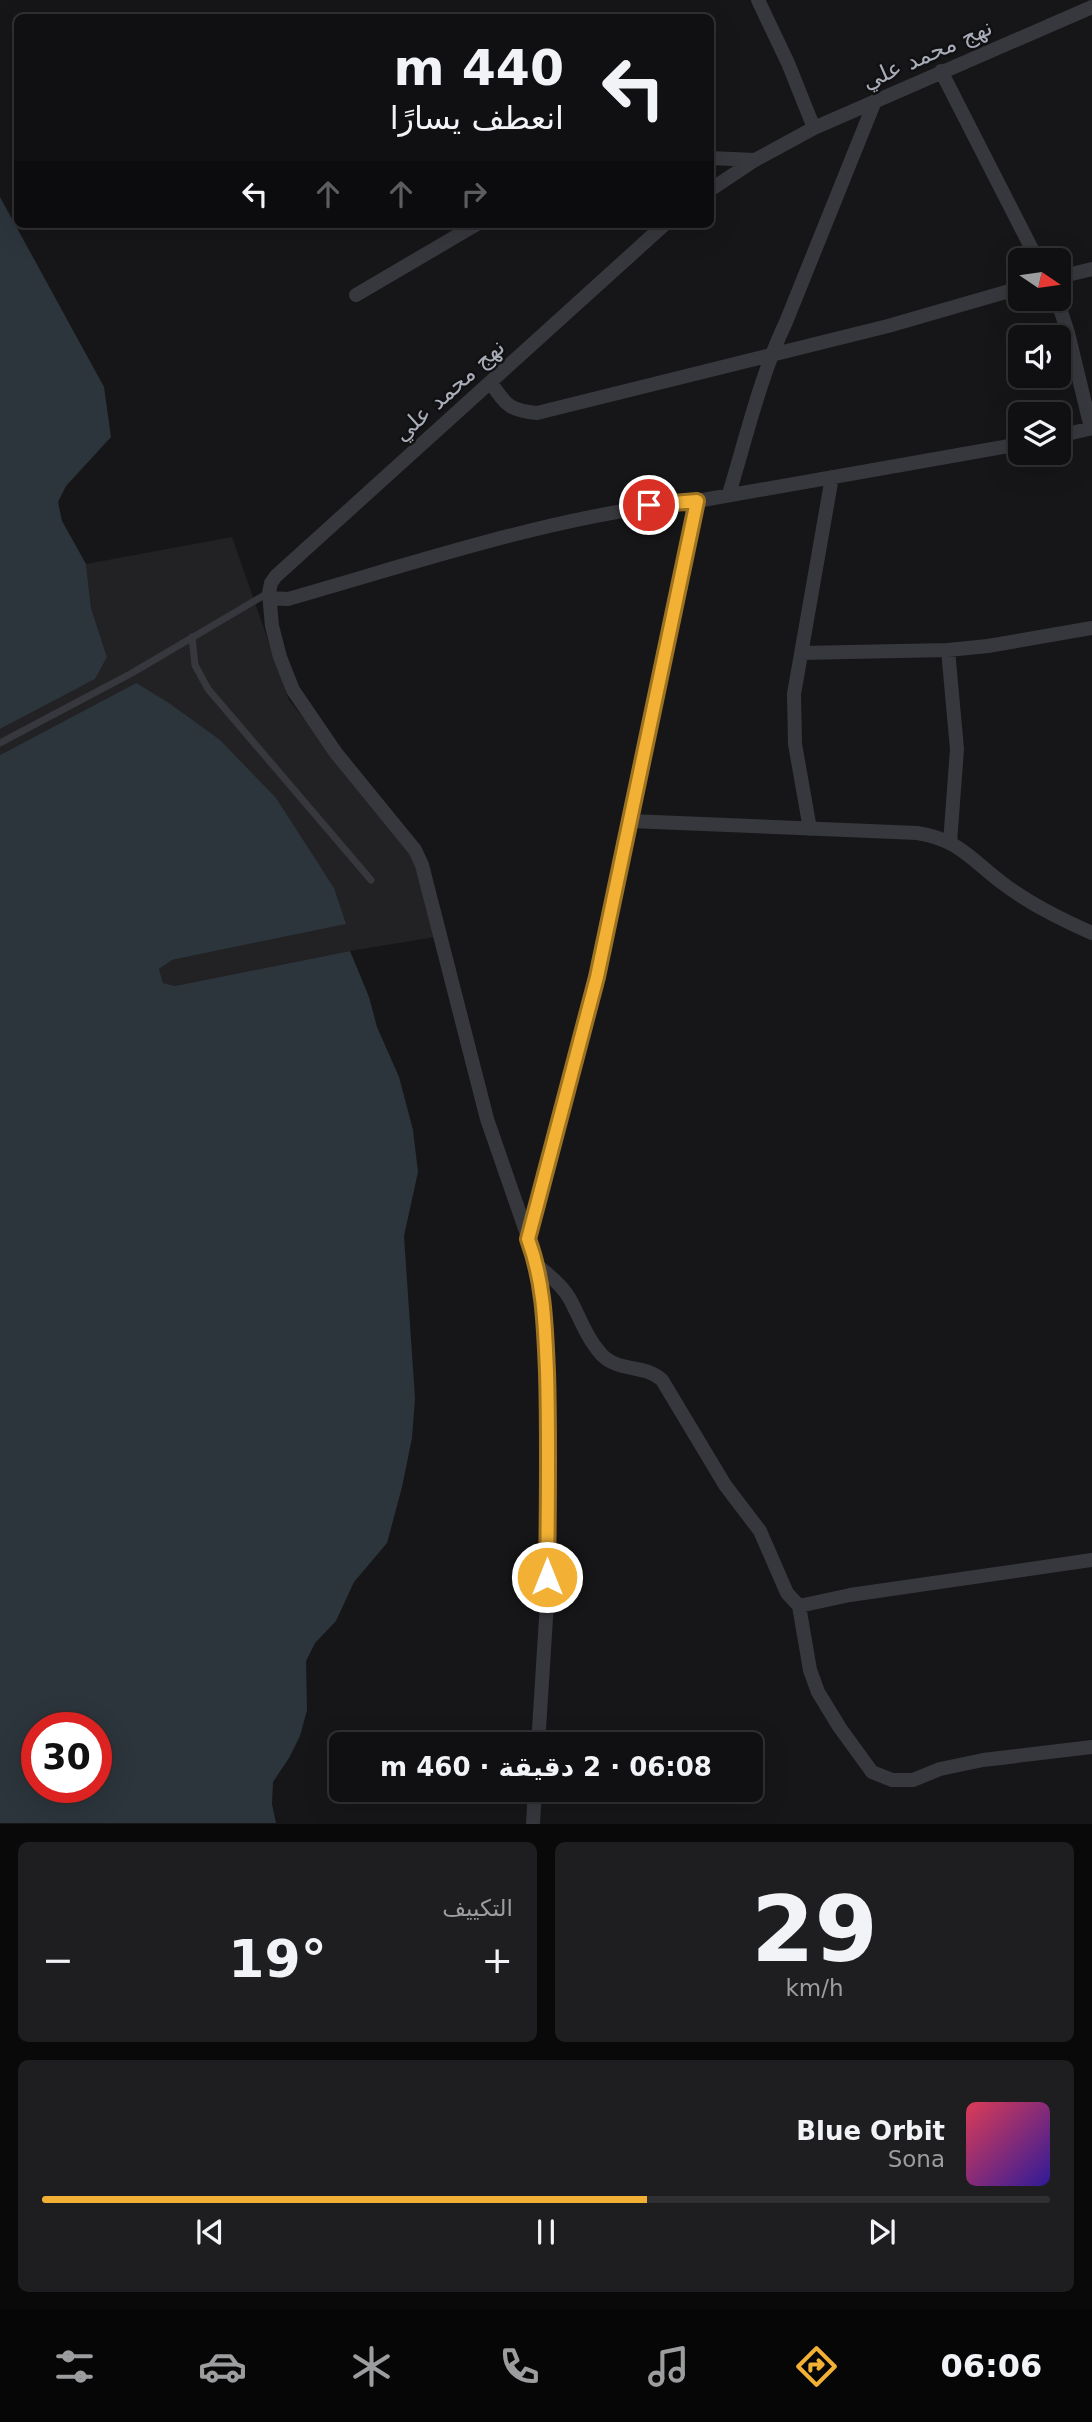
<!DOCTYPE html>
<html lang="ar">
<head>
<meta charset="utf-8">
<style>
	:root { --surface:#101012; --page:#1e1e20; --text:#f1f3f6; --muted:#9c9d9f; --line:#303032; --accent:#f2b134 }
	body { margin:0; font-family:"DejaVu Sans","Noto Sans Arabic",sans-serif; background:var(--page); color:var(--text); direction:rtl; height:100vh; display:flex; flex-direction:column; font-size:26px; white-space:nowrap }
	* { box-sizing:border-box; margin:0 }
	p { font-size:23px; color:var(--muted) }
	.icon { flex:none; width:38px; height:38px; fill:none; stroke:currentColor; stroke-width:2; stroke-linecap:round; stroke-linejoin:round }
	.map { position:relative; height:1824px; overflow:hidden; direction:ltr }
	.panel { display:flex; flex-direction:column; gap:18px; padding:18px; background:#09090a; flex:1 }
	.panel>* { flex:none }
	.hud { position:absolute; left:14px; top:14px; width:700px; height:214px; border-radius:10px; box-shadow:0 7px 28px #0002,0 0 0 2px var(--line); direction:rtl; background:#101012; color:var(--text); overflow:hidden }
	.needle { width:46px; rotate:103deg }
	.fabs { position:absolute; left:1008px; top:248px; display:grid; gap:14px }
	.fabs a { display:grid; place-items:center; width:63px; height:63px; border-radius:10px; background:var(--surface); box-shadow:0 7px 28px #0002,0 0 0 2px var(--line); font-size:35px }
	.speed { position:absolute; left:21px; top:1712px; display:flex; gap:14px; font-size:35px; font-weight:700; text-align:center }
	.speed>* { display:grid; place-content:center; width:91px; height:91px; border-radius:50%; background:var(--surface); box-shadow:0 7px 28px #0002,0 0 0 2px var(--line); line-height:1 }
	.speed .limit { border:10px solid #d22; background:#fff; color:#111 }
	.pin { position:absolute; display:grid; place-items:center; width:60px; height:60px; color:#fff; margin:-30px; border:4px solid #fff; border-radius:50%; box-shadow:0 2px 7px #0007 }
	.me { position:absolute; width:77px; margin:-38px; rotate:0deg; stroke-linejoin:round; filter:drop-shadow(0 0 5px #0008) }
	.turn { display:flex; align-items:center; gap:24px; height:147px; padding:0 35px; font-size:32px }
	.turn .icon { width:91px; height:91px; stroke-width:2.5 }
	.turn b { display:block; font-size:49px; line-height:60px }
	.lanes { display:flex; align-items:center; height:66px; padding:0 35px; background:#0003; justify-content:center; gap:35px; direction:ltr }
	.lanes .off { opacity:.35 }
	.big { font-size:52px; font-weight:700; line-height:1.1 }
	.panel .widget { flex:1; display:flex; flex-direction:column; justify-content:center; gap:10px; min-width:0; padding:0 24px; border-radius:10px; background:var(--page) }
	.panel .dial { align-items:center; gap:0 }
	.dial b { font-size:91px; line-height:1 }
	.song { display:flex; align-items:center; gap:21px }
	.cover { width:84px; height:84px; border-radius:10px; background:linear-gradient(135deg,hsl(350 70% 55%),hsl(250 70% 35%)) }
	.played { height:7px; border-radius:4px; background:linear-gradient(90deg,var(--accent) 60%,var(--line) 60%) }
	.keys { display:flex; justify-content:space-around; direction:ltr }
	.heat { display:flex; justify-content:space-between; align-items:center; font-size:38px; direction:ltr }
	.panel .tiles { flex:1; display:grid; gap:18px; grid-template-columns:1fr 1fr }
	.widget:last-child { grid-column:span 2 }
	.trip { position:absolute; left:329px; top:1732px; width:434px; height:70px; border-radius:10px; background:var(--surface); box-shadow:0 7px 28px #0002,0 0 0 2px var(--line); font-weight:700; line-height:70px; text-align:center; direction:rtl }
	.tab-bar { display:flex; height:112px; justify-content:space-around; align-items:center; background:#060607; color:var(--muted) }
	.tab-bar .icon { width:49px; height:49px }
	.tab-bar .selected { color:var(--accent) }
	.tab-bar b { font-size:32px; color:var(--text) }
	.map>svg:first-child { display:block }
	.built { fill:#222225 }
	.water { fill:#2c353c; fill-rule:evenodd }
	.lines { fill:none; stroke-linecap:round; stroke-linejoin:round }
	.service { stroke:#37383d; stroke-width:7 }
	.minor { stroke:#37383d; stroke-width:14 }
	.route-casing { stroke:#9d7322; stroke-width:18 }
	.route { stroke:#f2b134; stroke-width:12 }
	.labels { text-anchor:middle; stroke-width:5; stroke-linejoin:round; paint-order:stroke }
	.street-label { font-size:23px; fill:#a8adb8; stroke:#111113 }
</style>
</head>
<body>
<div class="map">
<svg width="1092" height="1824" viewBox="0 0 1092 1824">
	<rect width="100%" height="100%" fill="#161618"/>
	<path class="built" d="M232 537 289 700 415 857 435 937 350 951 175 986 163 983 159 969 172 960 345 924 136 683 0 755V729L94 679 107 657 91 608 86 564Z"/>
	<path class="water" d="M0 197 104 387 111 437 66 486 58 502 62 521 86 564 91 608 107 657 95 679 0 729Z
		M136 683 169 703 220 740 276 798 334 888 346 924 172 960 159 969 163 983 175 986 350 951 369 997 377 1027 399 1077 413 1130 418 1172 404 1236 415 1398 412 1438 402 1487 387 1543 354 1582 336 1621 315 1643 306 1661 307 1710 300 1736 289 1758 273 1782 272 1804 276 1823H0V755ZM37 1727H96V1787H37Z"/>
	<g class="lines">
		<path class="service" d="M192 637 195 665 208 689 371 880
			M0 743 132 673 268 593"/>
		<path class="minor" d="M758 0 788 63 814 128
			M941 71 1038 261
			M710 158 755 160
			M710 190 755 160 814 128 1092 7
			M1059 277 1092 269
			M356 295 477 224
			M1057 299 1068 333 1091 428
			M491 383C506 405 510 411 537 413L888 326 1020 288
			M1059 436 1092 428
			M729 494C746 438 761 374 786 322L875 101
			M271 598 288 599C422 561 558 514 697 501L1020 444
			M948 650 957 749 950 843
			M801 653 948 650 988 646 1092 628
			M630 821 917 833C957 839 970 858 1001 882 1028 903 1060 919 1092 933
			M810 829 795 744 794 694 832 477
			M528 1239 597 977 697 501
			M538 1266C551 1277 564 1287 572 1303 581 1321 588 1340 602 1355 618 1372 645 1364 662 1380L725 1485 760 1531 787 1593 799 1606 810 1670 818 1692 840 1728 872 1772 892 1780H913L940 1769 983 1760 1092 1747
			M799 1606 850 1595 1092 1560
			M538 1745 547 1602 549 1421 542 1290 538 1266 487 1119 422 865 415 850 336 753 293 690 280 657 272 626 269 593 271 583 276 576 665 224
			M533 1824 535 1790"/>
	</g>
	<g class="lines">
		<defs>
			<path id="route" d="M547 1577C548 1509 549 1440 547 1372 545 1326 544 1282 528 1239L597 977 697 501 649 505"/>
		</defs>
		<use href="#route" class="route-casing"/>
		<use href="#route" class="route"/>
	</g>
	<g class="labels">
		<g class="street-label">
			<text transform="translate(927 54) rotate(-24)" y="8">نهج محمد علي</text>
			<text transform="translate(449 390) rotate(-42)" y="8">نهج محمد علي</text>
		</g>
	</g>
</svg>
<div class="fabs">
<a><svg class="needle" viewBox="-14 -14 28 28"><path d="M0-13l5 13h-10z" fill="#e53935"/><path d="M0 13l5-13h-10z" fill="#9c9d9f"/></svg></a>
<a><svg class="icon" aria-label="sound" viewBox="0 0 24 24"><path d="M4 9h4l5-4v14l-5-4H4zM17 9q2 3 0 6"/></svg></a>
<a><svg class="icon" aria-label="layers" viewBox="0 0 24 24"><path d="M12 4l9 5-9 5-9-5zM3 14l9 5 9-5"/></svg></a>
</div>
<div class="speed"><div class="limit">30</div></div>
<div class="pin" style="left:649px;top:505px;background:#d93025"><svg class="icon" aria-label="arrive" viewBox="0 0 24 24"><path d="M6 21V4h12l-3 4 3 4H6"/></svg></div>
<svg class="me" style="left:547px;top:1577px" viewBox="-20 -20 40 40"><circle r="17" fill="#f2b134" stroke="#fff" stroke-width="3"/><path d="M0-11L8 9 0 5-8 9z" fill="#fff"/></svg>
<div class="trip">06:08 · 2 دقيقة · 460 m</div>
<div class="hud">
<div class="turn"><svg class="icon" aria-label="left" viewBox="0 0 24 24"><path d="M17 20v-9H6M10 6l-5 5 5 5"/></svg><div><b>440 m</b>انعطف يسارًا</div></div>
<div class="lanes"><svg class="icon" aria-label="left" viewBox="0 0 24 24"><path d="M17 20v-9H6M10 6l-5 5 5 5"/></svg><svg class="icon off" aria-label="ahead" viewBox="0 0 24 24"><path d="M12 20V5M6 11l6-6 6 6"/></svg><svg class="icon off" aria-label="ahead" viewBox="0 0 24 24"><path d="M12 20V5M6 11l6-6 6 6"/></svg><svg class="icon off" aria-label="right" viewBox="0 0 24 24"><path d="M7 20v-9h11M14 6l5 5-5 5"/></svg></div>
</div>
</div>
<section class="panel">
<div class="tiles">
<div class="widget dial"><b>29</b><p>km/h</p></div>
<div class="widget"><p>التكييف</p>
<div class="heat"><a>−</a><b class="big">19°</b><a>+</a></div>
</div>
<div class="widget">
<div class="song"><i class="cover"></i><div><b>Blue Orbit</b><p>Sona</p></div></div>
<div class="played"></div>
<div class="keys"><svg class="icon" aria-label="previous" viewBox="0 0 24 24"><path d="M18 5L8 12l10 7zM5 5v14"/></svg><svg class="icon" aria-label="pause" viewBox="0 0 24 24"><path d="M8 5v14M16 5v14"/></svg><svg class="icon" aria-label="next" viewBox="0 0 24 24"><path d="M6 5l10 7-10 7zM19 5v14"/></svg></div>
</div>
</div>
</section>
<nav class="tab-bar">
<b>06:06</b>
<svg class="icon selected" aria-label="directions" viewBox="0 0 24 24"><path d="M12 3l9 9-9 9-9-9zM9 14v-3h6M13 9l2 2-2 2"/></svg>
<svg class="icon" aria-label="music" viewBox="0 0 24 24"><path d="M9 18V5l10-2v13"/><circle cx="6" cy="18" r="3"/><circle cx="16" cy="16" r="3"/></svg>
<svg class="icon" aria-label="phone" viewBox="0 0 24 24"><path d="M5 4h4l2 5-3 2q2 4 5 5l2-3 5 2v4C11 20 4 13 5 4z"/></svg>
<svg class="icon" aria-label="climate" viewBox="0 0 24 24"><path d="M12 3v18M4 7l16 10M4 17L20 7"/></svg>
<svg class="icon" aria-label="car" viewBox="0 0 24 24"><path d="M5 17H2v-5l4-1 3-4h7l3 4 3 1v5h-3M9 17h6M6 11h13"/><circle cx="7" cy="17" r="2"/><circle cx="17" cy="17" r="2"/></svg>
<svg class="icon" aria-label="filters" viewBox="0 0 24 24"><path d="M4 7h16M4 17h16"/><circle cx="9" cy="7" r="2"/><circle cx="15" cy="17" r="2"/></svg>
</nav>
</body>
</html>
